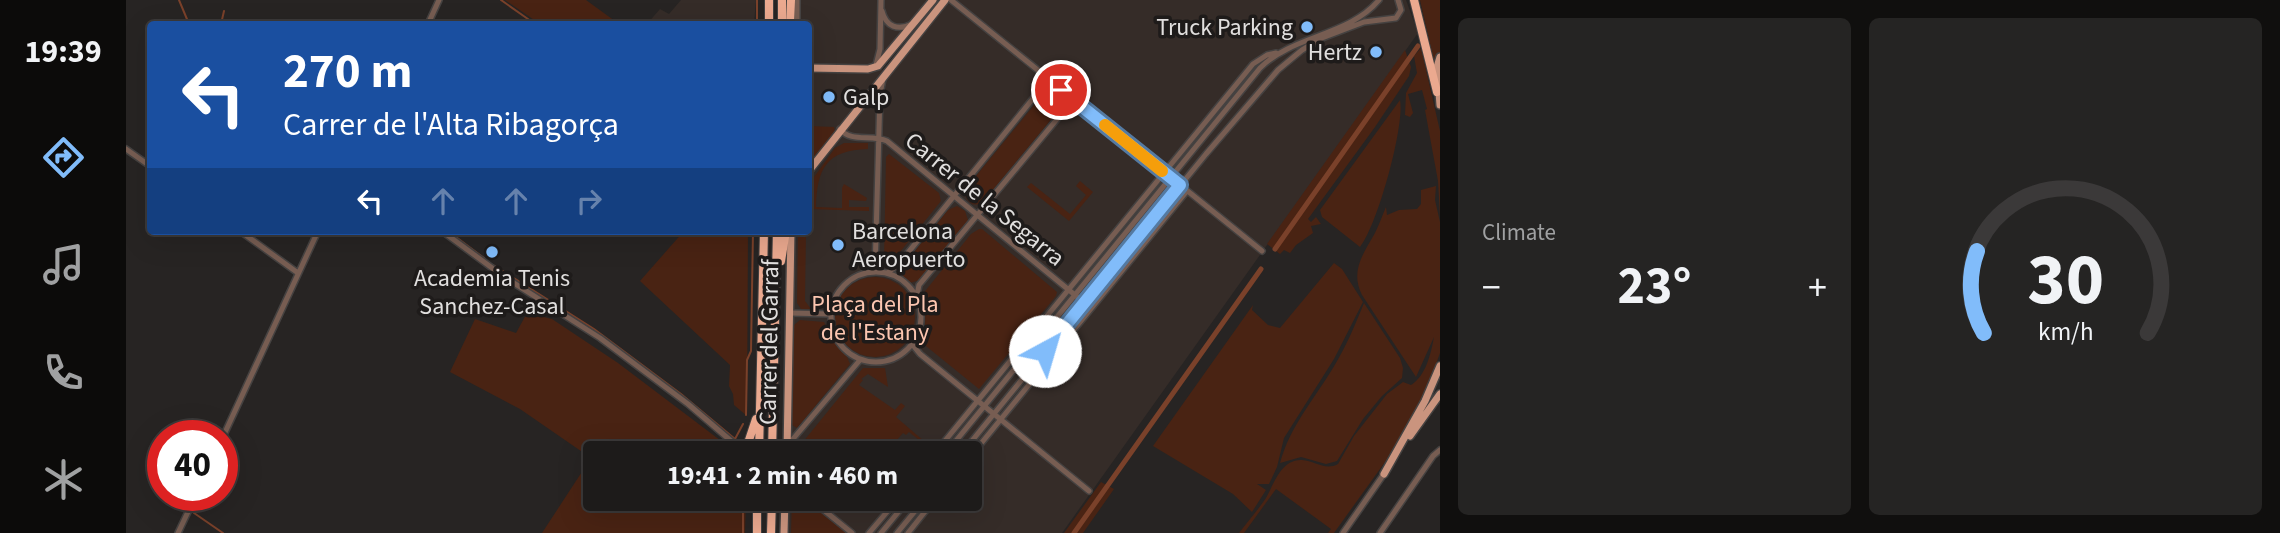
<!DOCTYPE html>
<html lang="en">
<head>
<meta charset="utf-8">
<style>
	:root { --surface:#1d1b1a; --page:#252423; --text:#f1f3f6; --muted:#a0a1a2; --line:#3b3939; --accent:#81bcfa }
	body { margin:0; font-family:"Source Sans 3",sans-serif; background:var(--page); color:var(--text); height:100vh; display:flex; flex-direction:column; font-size:26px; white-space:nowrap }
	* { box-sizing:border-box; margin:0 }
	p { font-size:23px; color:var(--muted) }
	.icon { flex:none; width:38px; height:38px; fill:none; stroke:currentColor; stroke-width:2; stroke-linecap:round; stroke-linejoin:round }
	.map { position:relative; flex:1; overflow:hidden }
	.panel { display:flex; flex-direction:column; gap:18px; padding:18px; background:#100f0e; width:840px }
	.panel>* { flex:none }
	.banner { position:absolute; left:21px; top:21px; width:665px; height:214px; border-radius:7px; box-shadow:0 7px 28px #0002,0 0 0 2px var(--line); background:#1a4fa0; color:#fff; overflow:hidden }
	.speed { position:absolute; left:21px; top:420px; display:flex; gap:14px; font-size:35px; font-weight:700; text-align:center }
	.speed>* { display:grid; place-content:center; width:91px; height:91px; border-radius:50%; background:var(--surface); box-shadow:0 7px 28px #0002,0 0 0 2px var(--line); line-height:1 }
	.speed .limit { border:10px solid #d22; background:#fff; color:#111 }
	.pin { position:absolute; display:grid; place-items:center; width:60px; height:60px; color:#fff; margin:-30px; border:4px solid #fff; border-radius:50%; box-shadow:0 2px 7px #0007 }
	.me { position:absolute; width:77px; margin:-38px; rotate:39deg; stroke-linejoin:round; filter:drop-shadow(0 0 5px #0008) }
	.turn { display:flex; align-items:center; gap:24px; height:147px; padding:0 21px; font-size:32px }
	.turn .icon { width:91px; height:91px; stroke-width:2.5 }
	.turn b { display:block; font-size:49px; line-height:60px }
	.lanes { display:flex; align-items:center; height:66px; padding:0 21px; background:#0003; justify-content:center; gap:35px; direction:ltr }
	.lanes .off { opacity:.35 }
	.big { font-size:52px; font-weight:700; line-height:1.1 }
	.panel .card { flex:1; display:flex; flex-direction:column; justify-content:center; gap:10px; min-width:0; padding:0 24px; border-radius:10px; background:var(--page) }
	.panel .dial { align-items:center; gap:0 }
	.dial svg { height:182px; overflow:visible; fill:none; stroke:var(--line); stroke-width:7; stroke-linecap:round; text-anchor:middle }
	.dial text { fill:var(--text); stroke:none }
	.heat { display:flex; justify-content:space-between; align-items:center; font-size:38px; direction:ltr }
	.panel .tiles { flex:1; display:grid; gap:18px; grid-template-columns:repeat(2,1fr) }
	.trip { position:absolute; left:457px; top:441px; width:399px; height:70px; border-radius:7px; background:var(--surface); box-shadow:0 7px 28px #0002,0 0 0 2px var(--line); font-weight:700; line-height:70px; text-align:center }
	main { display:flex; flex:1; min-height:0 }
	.tabs { display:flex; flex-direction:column; width:126px; justify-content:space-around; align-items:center; background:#0c0b0a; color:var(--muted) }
	.tabs .icon { width:49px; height:49px }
	.tabs .active { color:var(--accent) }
	.tabs b { font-size:32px; color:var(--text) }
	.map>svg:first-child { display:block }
	.built { fill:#352c28 }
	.green { fill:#492313 }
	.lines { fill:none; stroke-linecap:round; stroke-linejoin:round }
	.stream { stroke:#7a412a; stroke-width:2 }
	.canal { stroke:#7a412a; stroke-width:5 }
	.minor-casing { stroke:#454241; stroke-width:8 }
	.major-casing { stroke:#454241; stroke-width:10 }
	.highway-casing { stroke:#454241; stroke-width:10 }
	.minor { stroke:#775d52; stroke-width:5 }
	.major { stroke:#ca947e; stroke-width:7 }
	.highway { stroke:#eba98f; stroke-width:8 }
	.route-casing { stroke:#547aa2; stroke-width:18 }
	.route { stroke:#81bcfa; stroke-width:12 }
	.slow { stroke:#f59e0b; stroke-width:12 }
	.poi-dot { fill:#81bcfa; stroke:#1e1b1a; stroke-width:2.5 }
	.labels { text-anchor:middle; stroke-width:7; stroke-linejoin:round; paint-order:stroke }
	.poi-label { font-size:24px; fill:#e1dfde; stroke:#1e1b1a; text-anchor:end }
	.street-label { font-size:24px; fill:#e1dfde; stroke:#1e1b1a }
	.park-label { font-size:24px; fill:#fcc6b0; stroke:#1e1b1a }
</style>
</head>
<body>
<main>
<nav class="tabs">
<b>19:39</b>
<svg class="icon active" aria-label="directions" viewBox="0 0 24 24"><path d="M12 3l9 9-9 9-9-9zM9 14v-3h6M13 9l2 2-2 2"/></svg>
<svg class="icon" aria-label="music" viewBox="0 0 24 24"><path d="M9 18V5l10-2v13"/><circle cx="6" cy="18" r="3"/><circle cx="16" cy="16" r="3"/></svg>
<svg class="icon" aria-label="phone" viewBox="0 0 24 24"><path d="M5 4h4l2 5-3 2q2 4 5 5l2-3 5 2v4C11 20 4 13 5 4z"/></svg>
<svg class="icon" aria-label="climate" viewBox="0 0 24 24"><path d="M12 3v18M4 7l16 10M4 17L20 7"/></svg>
</nav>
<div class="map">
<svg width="1314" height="533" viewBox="0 0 1314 533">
	<rect width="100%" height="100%" fill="#272423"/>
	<path class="built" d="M555 0H630L628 24H521L534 9 543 14Z
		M671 0H805L752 66 760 73 819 0H1280L1292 33 936 533H658L659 499H844V453H661L665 231H682V24H671Z"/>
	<path class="green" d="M379 0H460L493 24H414Z
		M1294 0H1314V52L1308 61Z
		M1295 48 1314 131V216L1312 181 1299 110 1301 109 1296 90 1282 94 1287 113 1284 117 1279 115 1280 93 1291 73 1288 56Z
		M1279 50 1285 67 1283 76 1249 127 1182 219 1185 222 1190 217 1195 224 1185 226 1187 233 1170 245 1164 253 1158 250 1154 254 1141 244Z
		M923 90 932 91 936 100V104L932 111 856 203C848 207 842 203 839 195L841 187 918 93Z
		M1274 100C1279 126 1251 227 1234 247L1196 217 1194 210Z
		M683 126 708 127 709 133 683 166Z
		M718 143H742V149C700 150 691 169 690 207L716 208V188L718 184 741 198 740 201 723 200V207H743V211L683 209V184L709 148Z
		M763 154 813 193 815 201 762 267 758 263 760 157Z
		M954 181 967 192 943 221 901 187 905 183 944 214 960 195 950 186Z
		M1310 186 1309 200 1314 222V353L1299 395 1283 422 1259 462 1208 533H1202L1205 529 1150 489 1118 533H1113C1122 521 1132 510 1140 498 1148 484 1155 459 1176 460 1189 461 1199 471 1212 464L1228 436 1261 394 1277 382 1285 385C1300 376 1305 353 1308 337L1290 377 1236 295C1224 271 1237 254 1249 233 1253 225 1256 216 1260 207L1261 215 1273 210 1291 209 1295 204V190Z
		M831 206 839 211 842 220 840 224 793 280 784 283C777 279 775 274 776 267L822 210Z
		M853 229H856L931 292 930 296 853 389 795 342C801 324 800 313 796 295L845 234Z
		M558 231H622L621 416 608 405 607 394 603 386 604 365 514 281Z
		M672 231H680L679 301 685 309H675L671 303Z
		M1208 263 1216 269 1237 302 1208 359 1158 438 1151 467 1143 484H1131L1140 490 1126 512 1107 494 1027 446 1127 305 1126 310 1142 325 1154 328Z
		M709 317a40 40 0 1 1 80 0a40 40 0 1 1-80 0Z
		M1238 303 1274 358 1277 368 1276 378 1256 396 1237 419 1211 461 1200 464 1175 457 1154 463C1164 426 1187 401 1207 368 1220 347 1229 325 1238 303Z
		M401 313 426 319 492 363 611 453H469V499H620L619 533H416L465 458 394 409 324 372 349 319 390 333Z
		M674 320 698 322 706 339 721 357 724 364 671 428 666 425 665 420 667 326Z
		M737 368H759L762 387 742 374 735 379 737 380 733 385 769 410 775 403 779 406 770 417 806 448 799 453 803 448 783 432 780 435 777 433 762 450 759 448 755 453H668Z
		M975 482 988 489 957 533H938Z
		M666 499H677L721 533H665Z"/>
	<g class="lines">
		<path class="stream" d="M53 0 63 24
			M375 0 409 24
			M95 24 98 11
			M631 24V0
			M322 231 358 258
			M367 265 468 329 555 394 609 439 617 424
			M620 415 621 360 625 351 627 231
			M604 453V446
			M68 513 97 533
			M617 533V499"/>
		<path class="canal" d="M1149 249 1292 46
			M948 533 1135 269"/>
		<defs>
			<path id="minor" d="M825 0 1136 251
				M756 11C760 27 772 31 786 24
				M302 24 313 0
				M671 24V0
				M750 65 754 49 755 0
				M714 129C725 143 745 134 761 141L960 304
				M0 149 24 166
				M114 231 172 273
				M316 231 377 276 474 338 562 404 611 446
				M705 317a45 45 0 1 1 90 0a45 45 0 1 1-90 0Z
				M749 272 754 94 757 79
				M761 273 772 265 922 80
				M791 295 793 285 947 100
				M664 313 704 314
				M786 344 794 354 963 491
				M96 439 192 231
				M661 446 734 360
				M809 453 1127 64 1141 55 1150 53
				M820 453 1134 68C1167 35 1223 36 1253 0
				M836 453 1080 154 1152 70 1176 50 1196 38 1238 22 1270 18 1275 10 1272 0
				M844 457 1061 191
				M684 499 726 533
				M52 533 70 495
				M743 533 772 499
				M755 533 783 499
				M771 533 799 499
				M782 533 809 499
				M1217 533 1258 474
				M1254 533 1307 456 1314 450"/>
			<path id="major" d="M1314 57 1311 67 1314 105
				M682 68 742 69 752 66 807 0
				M682 172 819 0
				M1284 436 1314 394
				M661 453 665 231
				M1258 474 1299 401 1314 366
				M658 533 659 499"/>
			<path id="highway" d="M1288 0 1311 92
				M643 24V0
				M656 24V0
				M664 24 665 0
				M655 261 660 231
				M621 453 622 443 630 419
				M633 453 638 231
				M646 453 651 231
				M631 533V499
				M645 533 646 499"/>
		</defs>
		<use href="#minor" class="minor-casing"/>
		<use href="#major" class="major-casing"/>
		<use href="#highway" class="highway-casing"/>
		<use href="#minor" class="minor"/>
		<use href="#major" class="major"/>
		<use href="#highway" class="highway"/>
	</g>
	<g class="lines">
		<defs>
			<path id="route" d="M919 351 1054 185 935 90"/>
		</defs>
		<use href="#route" class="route-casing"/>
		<use href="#route" class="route"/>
		<path class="slow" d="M979 125 1036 171"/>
	</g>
	<g class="poi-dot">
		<circle cx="1181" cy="27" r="7"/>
		<circle cx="1250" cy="52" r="7"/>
		<circle cx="703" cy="97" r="7"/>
		<circle cx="712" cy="245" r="7"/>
		<circle cx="366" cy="252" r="7"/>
	</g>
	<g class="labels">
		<g class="poi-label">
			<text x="1167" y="35">Truck Parking</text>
			<text x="1236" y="60">Hertz</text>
			<text x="717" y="105" text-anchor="start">Galp</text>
			<text x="726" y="239" text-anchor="start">Barcelona<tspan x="726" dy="28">Aeropuerto</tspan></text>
			<text x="366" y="286" text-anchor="middle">Academia Tenis<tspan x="366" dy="28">Sanchez-Casal</tspan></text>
		</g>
		<g class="street-label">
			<text transform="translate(859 199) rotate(39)" y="8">Carrer de la Segarra</text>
			<text transform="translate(643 342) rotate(-89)" y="8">Carrer del Garraf</text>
		</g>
		<g class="park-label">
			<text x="749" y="312">Plaça del Pla<tspan x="749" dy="28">de l'Estany</tspan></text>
		</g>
	</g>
</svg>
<div class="speed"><div class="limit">40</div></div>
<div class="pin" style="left:935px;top:90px;background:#d93025"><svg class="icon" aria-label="arrive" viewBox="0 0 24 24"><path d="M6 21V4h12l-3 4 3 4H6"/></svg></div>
<svg class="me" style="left:919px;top:351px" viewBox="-20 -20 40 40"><circle r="19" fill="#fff"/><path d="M0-13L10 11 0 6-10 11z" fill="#81bcfa"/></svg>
<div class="trip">19:41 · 2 min · 460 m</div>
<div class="banner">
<div class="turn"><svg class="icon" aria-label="left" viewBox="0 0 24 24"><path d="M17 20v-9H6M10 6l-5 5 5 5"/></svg><div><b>270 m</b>Carrer de l'Alta Ribagorça</div></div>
<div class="lanes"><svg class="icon" aria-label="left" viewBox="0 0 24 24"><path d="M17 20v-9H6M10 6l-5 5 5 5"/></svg><svg class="icon off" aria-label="ahead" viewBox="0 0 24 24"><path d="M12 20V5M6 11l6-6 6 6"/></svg><svg class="icon off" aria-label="ahead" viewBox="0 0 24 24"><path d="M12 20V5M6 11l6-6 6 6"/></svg><svg class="icon off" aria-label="right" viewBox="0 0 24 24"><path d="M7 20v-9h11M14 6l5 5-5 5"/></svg></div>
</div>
</div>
<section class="panel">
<div class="tiles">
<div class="card"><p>Climate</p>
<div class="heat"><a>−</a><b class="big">23°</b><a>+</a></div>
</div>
<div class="card dial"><svg viewBox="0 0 100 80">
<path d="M14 69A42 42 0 1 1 86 69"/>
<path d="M14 69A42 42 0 0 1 11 33" stroke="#81bcfa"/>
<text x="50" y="56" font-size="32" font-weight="700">30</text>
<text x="50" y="72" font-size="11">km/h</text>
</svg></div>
</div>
</section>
</main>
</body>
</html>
